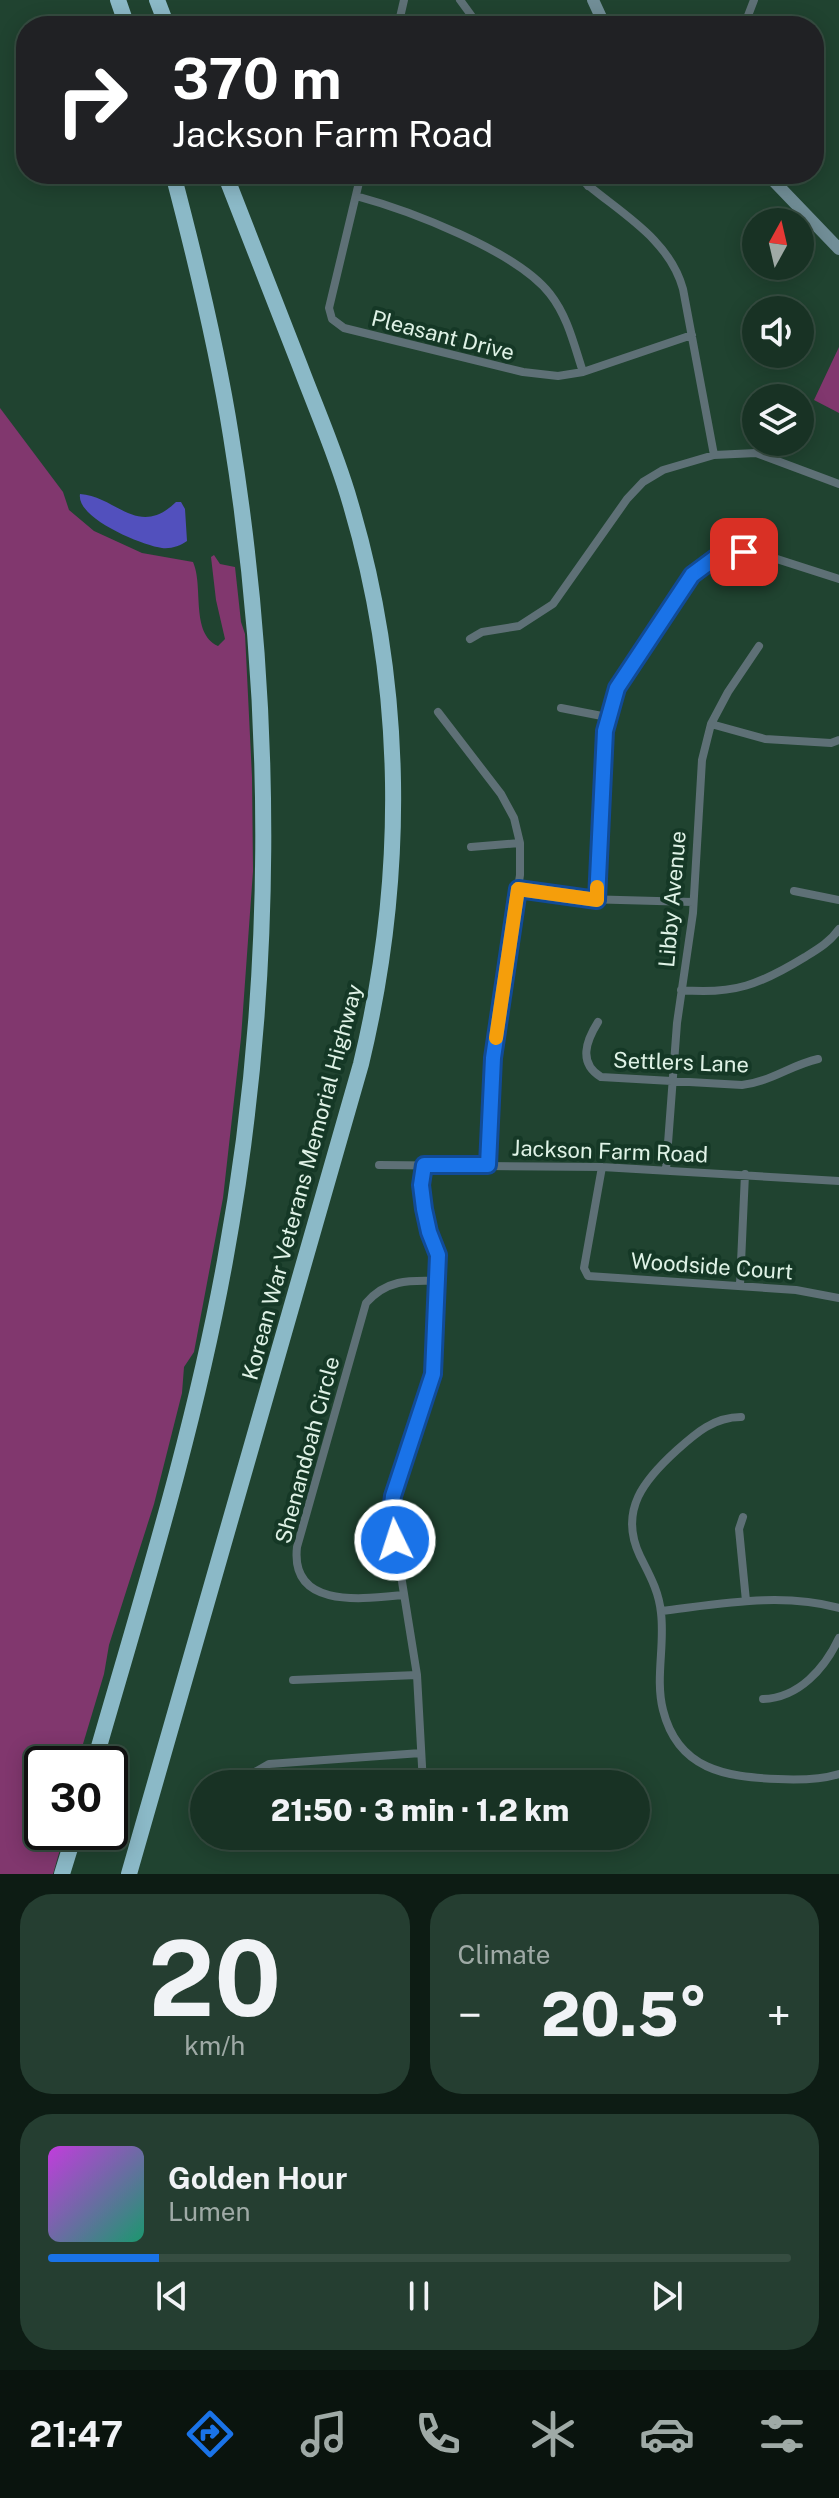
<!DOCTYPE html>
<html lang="en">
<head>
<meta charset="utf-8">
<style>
	:root { --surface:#183224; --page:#253e31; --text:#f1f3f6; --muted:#9faaa6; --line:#364d41; --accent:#1a73e8 }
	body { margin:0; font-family:"Public Sans",sans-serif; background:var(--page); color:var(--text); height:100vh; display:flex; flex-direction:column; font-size:30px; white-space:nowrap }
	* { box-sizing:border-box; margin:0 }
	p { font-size:26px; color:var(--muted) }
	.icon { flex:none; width:44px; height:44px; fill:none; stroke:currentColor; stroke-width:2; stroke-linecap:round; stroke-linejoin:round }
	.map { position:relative; height:1874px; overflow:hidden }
	.sheet { display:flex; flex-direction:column; gap:20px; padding:20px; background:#0d1c14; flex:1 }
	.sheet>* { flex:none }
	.banner { position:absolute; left:16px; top:16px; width:808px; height:168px; border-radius:32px; box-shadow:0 4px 20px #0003,0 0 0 2px var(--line); background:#202124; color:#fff; overflow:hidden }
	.needle { width:52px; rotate:8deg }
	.tools { position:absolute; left:742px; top:208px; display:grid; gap:16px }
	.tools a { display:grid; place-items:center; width:72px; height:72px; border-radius:50%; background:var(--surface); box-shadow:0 4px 20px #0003,0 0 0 2px var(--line); font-size:40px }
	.speed { position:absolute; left:24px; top:1746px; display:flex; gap:16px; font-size:40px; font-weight:700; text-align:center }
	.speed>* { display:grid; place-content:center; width:104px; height:104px; border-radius:50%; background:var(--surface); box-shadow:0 4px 20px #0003,0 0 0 2px var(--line); line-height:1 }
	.speed .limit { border:4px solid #111; border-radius:12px; background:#fff; color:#111 }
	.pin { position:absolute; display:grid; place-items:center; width:68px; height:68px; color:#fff; margin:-34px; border-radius:16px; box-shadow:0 4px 12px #0006 }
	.me { position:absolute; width:88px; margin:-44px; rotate:356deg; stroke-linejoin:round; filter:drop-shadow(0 0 6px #0008) }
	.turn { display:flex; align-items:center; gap:28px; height:168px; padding:0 24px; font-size:36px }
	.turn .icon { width:104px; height:104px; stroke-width:2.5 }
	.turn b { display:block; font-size:56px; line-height:68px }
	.big { font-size:60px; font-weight:800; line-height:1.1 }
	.sheet .card { flex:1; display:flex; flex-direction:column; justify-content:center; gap:12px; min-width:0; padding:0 28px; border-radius:32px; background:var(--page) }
	.sheet .dial { align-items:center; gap:0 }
	.dial b { font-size:104px; line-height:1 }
	.song { display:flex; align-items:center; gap:24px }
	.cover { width:96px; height:96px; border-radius:12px; background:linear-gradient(135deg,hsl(290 70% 55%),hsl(160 70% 35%)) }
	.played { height:8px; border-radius:4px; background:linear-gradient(90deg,var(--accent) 15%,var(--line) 15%) }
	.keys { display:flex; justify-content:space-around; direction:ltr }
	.heat { display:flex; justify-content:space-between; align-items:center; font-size:44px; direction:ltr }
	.sheet .tiles { flex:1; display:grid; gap:20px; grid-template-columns:1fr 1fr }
	.card:last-child { grid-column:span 2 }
	.trip { position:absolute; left:190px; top:1770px; width:460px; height:80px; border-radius:40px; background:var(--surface); box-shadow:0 4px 20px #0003,0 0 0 2px var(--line); font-weight:800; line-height:80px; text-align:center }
	.dock { display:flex; height:128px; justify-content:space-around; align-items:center; background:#0a140e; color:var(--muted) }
	.dock .icon { width:56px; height:56px }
	.dock .current { color:var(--accent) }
	.dock b { font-size:36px; color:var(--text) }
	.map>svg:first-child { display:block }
	.green { fill:#81376e }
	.water { fill:#5250bd }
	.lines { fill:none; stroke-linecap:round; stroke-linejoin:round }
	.street { stroke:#5e7076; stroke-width:8 }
	.secondary { stroke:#718e97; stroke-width:12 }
	.highway { stroke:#8bb9c7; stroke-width:16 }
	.route-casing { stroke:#114b97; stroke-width:20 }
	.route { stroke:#1a73e8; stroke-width:14 }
	.slow { stroke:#f59e0b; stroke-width:14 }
	.labels { text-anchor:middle; stroke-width:8; stroke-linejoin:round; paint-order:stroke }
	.street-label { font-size:22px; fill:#dff2e6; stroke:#153826 }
</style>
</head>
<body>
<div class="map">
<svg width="839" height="1874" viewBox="0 0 839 1874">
	<rect width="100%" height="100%" fill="#204330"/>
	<path class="green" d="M839 347V413L814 400Z
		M0 408 63 492 69 510 94 531 142 553 193 562C204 587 190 633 218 646L225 639 216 600 211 557 214 555 220 564 235 567 241 622 245 634 252 777 253 871 241 1038 223 1198 194 1352 184 1367 182 1393 154 1504 109 1645 104 1674 77 1764H42V1832H65L53 1874H0Z"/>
	<path class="water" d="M80 494C116 496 138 539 176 502H181L185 509 187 541C180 546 171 549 162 548 141 545 76 518 80 494Z"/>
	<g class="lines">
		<path class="street" d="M460 0 479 26
			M398 26 404 0
			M744 26 754 0
			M361 174 329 308 332 319 344 328 523 372 558 376 583 372 692 335
			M575 174C614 210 668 235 683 289L714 455
			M588 186 599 174
			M356 196C408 210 517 251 550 294 568 317 574 345 583 372
			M470 639 482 632 519 626 553 604 627 499 643 482 663 470 714 455 756 453 839 484
			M561 708 607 717
			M438 712 501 794 514 818 520 843V875L493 1058 488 1165
			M711 724 765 739 831 743 839 740
			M471 847 520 843
			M518 889 584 899 693 902
			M794 891 839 900
			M597 900 605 731 617 688 692 575 715 558 734 552 758 553 839 579
			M681 990C734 995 761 984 805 957 818 949 830 942 839 929
			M598 1022C586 1041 578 1063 601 1077L742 1085C770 1082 791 1065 818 1059
			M379 1165 602 1167 839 1181
			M602 1167 584 1268 588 1276 796 1290 839 1298
			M666 1170 677 1023 693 913 702 760 711 724 728 692 759 646
			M740 1285 745 1174
			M741 1417C714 1417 696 1433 677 1450 645 1479 618 1510 640 1556 649 1574 659 1591 661 1613 665 1645 655 1679 663 1710 678 1770 726 1777 778 1779 799 1780 819 1780 839 1774
			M743 1517 739 1529 746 1601
			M403 1595C362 1599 290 1609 297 1547L366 1303C386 1280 408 1280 437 1281
			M661 1611C720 1604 781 1592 839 1608
			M293 1680 417 1675
			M763 1699C799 1698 825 1668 839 1638
			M244 1784 255 1772 269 1764 421 1753
			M423 1784 417 1675 391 1513 393 1496 423 1409 433 1374 438 1255 429 1232 424 1209 421 1185 424 1165
			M331 1840C357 1844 391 1858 412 1836"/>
		<path class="secondary" d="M593 0 605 26
			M767 174 839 249"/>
		<path class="highway" d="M118 0 127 26
			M157 0 167 26
			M94 1764C142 1597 194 1432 225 1261 275 989 275 708 231 436 217 347 196 261 173 174
			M62 1874 75 1832
			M129 1874 361 1064C406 878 405 686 350 502 337 456 317 411 300 366 275 302 250 238 225 174"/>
	</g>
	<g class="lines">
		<defs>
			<path id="route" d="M395 1540 391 1513 393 1496 433 1374 438 1255 429 1232 424 1209 421 1185 424 1165H488L493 1058 518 889 597 900 605 731 617 688 692 575 715 558 744 552"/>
		</defs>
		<use href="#route" class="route-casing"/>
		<use href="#route" class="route"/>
		<path class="slow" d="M496 1038 518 889 597 900V887"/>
	</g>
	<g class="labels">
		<g class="street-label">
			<text transform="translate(443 335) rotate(14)" y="8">Pleasant Drive</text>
			<text transform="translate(672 899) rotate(-85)" y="8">Libby Avenue</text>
			<text transform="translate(681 1062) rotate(2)" y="8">Settlers Lane</text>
			<text transform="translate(610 1151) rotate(2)" y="8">Jackson Farm Road</text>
			<text transform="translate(302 1182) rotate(-75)" y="8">Korean War Veterans Memorial Highway</text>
			<text transform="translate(712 1266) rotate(4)" y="8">Woodside Court</text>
			<text transform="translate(307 1450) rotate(-75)" y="8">Shenandoah Circle</text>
		</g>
	</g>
</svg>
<div class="tools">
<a><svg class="needle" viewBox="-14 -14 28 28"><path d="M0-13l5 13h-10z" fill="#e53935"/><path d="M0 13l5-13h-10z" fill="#9faaa6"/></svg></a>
<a><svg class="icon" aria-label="sound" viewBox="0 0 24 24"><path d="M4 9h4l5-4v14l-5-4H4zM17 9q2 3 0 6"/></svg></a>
<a><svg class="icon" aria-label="layers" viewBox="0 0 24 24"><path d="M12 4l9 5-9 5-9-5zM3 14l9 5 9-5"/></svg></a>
</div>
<div class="speed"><div class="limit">30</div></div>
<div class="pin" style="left:744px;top:552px;background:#d93025"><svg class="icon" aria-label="arrive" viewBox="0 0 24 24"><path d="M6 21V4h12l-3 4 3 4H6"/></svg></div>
<svg class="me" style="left:395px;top:1540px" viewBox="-20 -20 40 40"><circle r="17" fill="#1a73e8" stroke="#fff" stroke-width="3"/><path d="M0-11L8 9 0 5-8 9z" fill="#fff"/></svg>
<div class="trip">21:50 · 3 min · 1.2 km</div>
<div class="banner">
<div class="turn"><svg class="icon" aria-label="right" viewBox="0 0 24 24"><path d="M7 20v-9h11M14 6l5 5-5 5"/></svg><div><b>370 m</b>Jackson Farm Road</div></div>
</div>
</div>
<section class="sheet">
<div class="tiles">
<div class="card dial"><b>20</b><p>km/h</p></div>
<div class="card"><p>Climate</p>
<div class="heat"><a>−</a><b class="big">20.5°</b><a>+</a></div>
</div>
<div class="card">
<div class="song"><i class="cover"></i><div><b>Golden Hour</b><p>Lumen</p></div></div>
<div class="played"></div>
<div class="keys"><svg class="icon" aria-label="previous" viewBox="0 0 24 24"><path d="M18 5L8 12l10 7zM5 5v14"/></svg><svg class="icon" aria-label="pause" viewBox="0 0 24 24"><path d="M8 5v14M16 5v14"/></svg><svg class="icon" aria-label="next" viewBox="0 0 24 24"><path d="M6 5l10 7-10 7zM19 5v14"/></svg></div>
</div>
</div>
</section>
<nav class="dock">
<b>21:47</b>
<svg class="icon current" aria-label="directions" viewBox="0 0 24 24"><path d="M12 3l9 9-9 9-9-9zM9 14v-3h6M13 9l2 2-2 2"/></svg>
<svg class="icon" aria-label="music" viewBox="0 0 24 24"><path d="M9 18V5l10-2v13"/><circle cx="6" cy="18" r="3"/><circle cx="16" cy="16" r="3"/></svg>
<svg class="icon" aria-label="phone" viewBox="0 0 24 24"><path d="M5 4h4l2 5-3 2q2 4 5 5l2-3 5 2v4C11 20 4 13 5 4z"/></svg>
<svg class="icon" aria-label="climate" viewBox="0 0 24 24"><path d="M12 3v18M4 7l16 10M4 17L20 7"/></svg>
<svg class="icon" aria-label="car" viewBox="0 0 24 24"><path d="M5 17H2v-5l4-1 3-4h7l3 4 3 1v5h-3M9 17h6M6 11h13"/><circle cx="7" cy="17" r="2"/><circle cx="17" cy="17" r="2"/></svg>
<svg class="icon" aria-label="filters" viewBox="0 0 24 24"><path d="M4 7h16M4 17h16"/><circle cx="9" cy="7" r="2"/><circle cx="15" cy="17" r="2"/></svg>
</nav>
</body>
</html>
